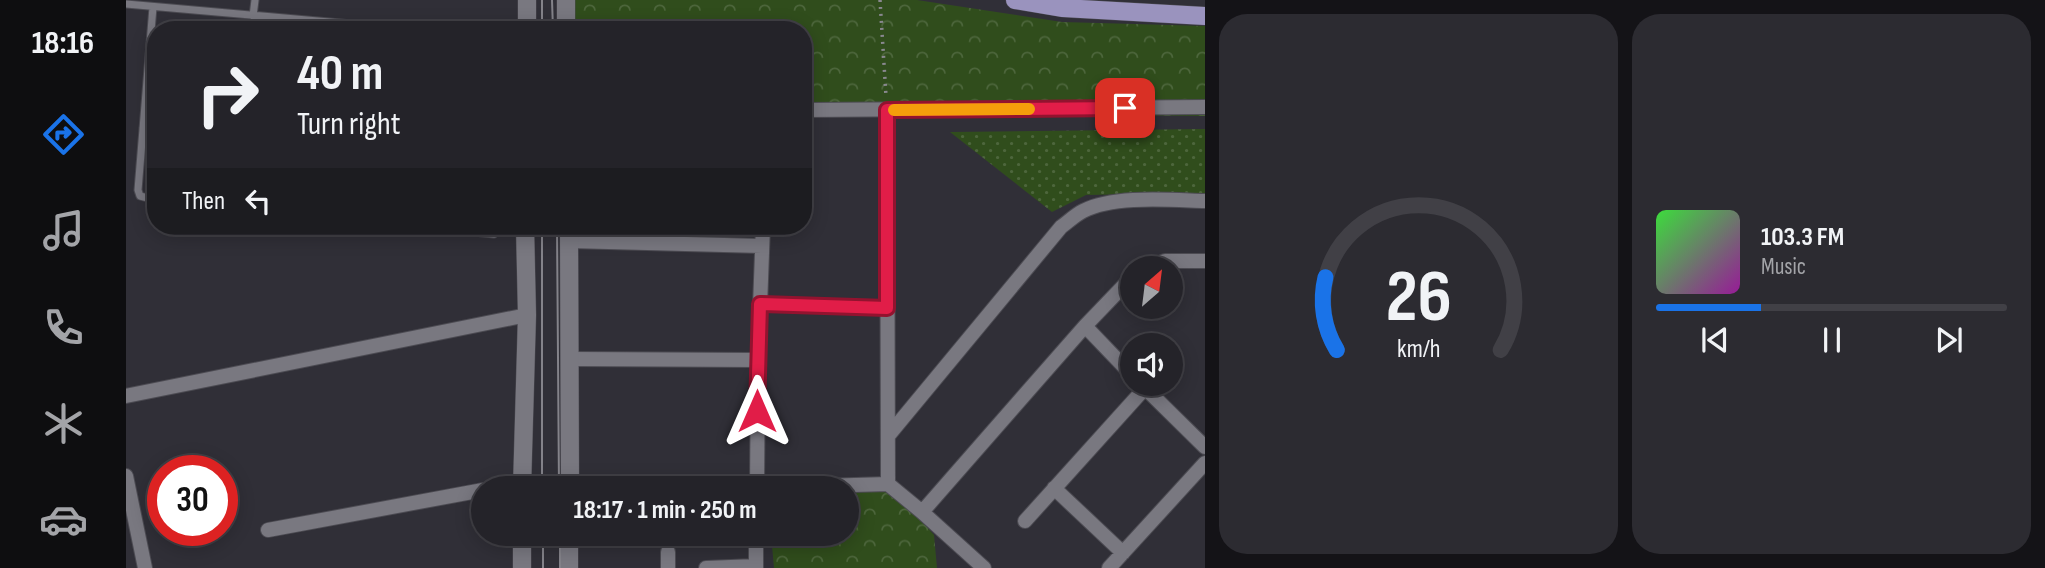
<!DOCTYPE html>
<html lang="en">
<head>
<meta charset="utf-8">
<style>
	:root { --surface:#242329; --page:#2c2b31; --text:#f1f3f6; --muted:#a3a4a8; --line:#414046; --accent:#1a73e8 }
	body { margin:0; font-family:"Sofia Sans Condensed",sans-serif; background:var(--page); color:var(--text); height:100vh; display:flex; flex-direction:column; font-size:26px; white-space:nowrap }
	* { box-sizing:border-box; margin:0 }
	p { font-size:23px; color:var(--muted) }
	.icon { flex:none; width:38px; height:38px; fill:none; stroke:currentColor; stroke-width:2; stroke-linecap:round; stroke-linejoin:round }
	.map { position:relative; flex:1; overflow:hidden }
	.sheet { display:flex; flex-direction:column; gap:14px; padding:14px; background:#141317; width:840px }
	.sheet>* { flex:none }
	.banner { position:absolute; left:21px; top:21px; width:665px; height:214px; border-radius:28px; box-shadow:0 4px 18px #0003,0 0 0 2px var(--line); background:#242329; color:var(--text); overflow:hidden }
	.needle { width:46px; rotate:28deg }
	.fabs { position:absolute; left:994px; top:256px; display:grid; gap:14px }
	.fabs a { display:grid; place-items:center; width:63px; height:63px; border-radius:50%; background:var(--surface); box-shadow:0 4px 18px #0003,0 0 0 2px var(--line); font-size:35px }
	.speed { position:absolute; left:21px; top:455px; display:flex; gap:14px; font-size:35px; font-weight:700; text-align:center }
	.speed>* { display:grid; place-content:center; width:91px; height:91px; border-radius:50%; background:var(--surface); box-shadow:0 4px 18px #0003,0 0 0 2px var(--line); line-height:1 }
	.speed .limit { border:10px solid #d22; background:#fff; color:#111 }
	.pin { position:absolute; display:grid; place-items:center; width:60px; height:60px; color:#fff; margin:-30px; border-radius:14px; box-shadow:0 4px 10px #0006 }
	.me { position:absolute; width:77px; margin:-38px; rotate:0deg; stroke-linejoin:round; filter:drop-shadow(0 0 5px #0008) }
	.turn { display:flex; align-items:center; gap:24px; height:147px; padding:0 35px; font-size:32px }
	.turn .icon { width:91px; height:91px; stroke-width:2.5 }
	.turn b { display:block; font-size:49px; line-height:60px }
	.then { display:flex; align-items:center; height:66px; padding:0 35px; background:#0003; gap:14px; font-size:26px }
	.sheet .card { flex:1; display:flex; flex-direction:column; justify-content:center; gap:10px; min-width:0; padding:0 24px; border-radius:28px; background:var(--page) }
	.sheet .dial { align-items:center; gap:0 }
	.dial svg { height:182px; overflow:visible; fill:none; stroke:var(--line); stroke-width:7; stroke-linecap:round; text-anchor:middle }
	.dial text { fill:var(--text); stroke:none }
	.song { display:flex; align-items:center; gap:21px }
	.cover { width:84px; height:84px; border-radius:10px; background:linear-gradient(135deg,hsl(120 70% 55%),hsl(300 70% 35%)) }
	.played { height:7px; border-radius:4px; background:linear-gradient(90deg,var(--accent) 30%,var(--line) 30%) }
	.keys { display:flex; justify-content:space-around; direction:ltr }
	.sheet .tiles { flex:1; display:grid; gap:14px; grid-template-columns:repeat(2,1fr) }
	.trip { position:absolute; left:345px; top:476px; width:388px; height:70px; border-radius:35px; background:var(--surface); box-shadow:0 4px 18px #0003,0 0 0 2px var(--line); font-weight:700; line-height:70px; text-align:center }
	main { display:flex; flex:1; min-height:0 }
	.tab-bar { display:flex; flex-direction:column; width:126px; justify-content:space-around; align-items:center; background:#0e0e10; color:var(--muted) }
	.tab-bar .icon { width:49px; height:49px }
	.tab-bar .current { color:var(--accent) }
	.tab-bar b { font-size:32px; color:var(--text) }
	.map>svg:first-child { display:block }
	.park { fill:url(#park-crowns) }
	.garden { fill:url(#garden-dots) }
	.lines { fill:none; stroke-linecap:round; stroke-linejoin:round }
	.service-casing { stroke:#4c4b52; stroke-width:9 }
	.minor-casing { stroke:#4c4b52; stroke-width:16 }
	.tertiary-casing { stroke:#4c4b52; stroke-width:19 }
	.primary-casing { stroke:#4c4b52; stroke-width:19 }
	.path { stroke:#89888f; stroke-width:3.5; stroke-dasharray:2 5; stroke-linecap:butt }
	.service { stroke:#797880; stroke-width:7 }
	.minor { stroke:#797880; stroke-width:14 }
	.tertiary { stroke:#797880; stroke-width:18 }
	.primary { stroke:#9a93be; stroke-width:18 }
	.tram { stroke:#84838a; stroke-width:2 }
	.route-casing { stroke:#92132f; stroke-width:18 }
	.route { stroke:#e11d48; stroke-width:12 }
	.slow { stroke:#f59e0b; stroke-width:12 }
</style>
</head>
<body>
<main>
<nav class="tab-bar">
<b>18:16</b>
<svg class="icon current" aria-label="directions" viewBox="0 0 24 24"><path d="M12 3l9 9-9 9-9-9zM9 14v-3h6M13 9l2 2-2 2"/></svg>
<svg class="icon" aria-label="music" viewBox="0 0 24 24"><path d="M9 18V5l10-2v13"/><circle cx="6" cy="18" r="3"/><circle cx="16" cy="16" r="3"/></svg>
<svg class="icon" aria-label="phone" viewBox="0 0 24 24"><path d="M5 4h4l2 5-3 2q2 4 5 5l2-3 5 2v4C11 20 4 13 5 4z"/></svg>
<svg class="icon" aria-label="climate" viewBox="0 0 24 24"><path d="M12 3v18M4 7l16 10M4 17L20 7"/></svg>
<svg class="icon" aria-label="car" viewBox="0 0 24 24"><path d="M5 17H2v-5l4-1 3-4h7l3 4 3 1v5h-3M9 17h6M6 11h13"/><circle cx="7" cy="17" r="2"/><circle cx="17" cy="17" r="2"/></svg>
</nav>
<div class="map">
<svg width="1079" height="568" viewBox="0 0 1079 568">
	<defs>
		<pattern id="park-crowns" width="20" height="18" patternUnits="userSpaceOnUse" patternTransform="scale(1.75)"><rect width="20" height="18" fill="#304d1c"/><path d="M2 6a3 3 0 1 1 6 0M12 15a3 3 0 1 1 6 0" fill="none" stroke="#4d663c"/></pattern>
		<pattern id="garden-dots" width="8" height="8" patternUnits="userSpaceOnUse" patternTransform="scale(1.75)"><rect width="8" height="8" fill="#304d1c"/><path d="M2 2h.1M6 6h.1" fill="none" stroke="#4d663c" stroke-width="1.8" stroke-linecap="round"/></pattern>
	</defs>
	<rect width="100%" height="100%" fill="#302f37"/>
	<path class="park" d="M443 0H791L936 22 1079 26V116L677 113V30H443Z
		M762 484 808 535 811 568H648L645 534H721V488Z"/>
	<path class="garden" d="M1079 129V193L960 195 926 212 824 132Z"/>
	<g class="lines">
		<defs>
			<path id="service" d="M0 4 293 30
				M27 7 12 190 14 196 30 200
				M127 16 129 0
				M17 128 30 130
				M285 226 368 234"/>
			<path id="minor" d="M677 110 1079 107
				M761 110 762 484
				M444 241 636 246
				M1020 268 1039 261H1079
				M634 304 761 308
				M959 326 1006 375
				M445 359 632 360
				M1014 383 1079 447
				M0 396 401 315
				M762 436 935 227C942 222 949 215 957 211 988 195 1044 200 1079 201
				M0 476 19 568
				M367 488 396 483
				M624 488 762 484 796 512
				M631 488 632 360 637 226
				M928 488 997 553
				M899 521 1019 388
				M142 530 357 490
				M542 568V552
				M580 568 630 566
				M630 568V534
				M858 568 796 512 959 326 1006 277
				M983 568 1079 463"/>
			<path id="tertiary" d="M440 0V30
				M401 30V0
				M443 226 444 488
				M396 488 401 315 399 226
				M396 568V534
				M443 568V534"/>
			<path id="primary" d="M889 0 937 8 1079 16"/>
		</defs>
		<use href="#service" class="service-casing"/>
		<use href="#minor" class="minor-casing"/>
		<use href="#tertiary" class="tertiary-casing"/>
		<use href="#primary" class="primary-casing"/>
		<path class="path" d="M754 0 760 96"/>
		<use href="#service" class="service"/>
		<use href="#minor" class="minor"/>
		<use href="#tertiary" class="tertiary"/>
		<use href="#primary" class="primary"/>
		<path class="tram" d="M416 0V30
			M426 0 427 30
			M416 226V488
			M431 226 433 488
			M417 534V568
			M434 534V568"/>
	</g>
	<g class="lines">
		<defs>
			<path id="route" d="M631 411 634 304 761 308V110L999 108"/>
		</defs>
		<use href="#route" class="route-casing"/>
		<use href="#route" class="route"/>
		<path class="slow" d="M768 110 903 109"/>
	</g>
</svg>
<div class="fabs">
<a><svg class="needle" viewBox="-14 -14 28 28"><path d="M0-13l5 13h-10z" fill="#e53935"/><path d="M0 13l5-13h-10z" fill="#a3a4a8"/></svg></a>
<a><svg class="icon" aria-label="sound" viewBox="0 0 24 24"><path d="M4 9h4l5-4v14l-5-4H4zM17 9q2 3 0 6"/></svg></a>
</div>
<div class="speed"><div class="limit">30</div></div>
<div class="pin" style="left:999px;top:108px;background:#d93025"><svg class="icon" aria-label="arrive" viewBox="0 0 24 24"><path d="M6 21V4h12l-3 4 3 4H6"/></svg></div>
<svg class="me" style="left:631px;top:411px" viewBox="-20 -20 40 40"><path d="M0-17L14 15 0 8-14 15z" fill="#e11d48" stroke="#fff" stroke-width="4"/></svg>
<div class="trip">18:17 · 1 min · 250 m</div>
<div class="banner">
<div class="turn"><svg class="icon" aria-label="right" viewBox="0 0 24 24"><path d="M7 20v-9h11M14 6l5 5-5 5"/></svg><div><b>40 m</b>Turn right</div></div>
<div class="then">Then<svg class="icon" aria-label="left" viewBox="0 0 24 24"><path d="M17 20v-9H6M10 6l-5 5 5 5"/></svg></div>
</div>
</div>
<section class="sheet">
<div class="tiles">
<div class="card dial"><svg viewBox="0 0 100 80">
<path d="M14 69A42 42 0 1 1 86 69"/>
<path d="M14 69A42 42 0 0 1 9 37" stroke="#1a73e8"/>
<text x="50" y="56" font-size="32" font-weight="700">26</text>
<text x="50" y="72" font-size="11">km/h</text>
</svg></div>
<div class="card">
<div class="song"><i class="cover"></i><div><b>103.3 FM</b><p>Music</p></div></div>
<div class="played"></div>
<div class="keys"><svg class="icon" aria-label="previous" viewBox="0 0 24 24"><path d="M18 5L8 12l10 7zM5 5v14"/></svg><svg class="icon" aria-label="pause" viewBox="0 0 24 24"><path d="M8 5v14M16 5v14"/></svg><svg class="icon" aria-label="next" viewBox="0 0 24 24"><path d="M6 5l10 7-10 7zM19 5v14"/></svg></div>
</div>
</div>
</section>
</main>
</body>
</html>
